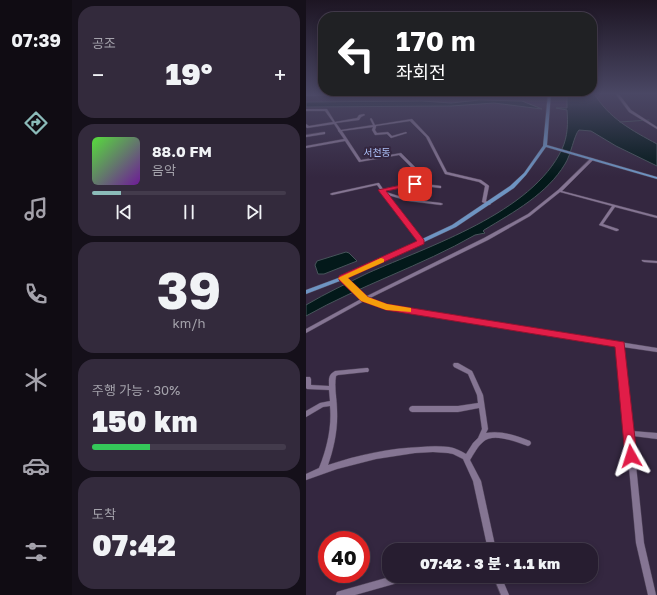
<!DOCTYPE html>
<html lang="ko">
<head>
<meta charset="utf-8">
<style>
	:root { --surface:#271d30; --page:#332a3c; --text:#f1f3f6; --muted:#a4a2ab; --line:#433b4c; --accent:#8bbbb9 }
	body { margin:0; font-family:"Golos Text","Noto Sans KR",sans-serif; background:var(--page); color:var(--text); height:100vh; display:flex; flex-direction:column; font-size:15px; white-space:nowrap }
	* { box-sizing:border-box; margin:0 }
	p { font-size:13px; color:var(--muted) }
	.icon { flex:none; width:22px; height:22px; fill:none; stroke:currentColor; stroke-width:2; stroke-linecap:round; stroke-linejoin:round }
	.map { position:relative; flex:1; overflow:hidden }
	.details { display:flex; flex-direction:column; gap:6px; padding:6px; background:#15101a; width:234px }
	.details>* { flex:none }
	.top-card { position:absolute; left:12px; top:12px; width:279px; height:84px; border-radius:16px; box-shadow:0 2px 6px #0003,0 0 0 1px var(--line); background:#202124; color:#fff; overflow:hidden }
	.speed { position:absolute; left:12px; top:531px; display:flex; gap:8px; font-size:20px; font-weight:700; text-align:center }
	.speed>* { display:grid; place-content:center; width:52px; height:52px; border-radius:50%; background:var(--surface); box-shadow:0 2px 6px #0003,0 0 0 1px var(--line); line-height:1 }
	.speed .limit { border:6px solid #d22; background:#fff; color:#111 }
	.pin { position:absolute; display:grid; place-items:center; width:34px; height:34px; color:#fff; margin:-17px; border-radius:8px; box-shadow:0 2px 6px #0006 }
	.me { position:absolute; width:44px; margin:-22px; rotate:354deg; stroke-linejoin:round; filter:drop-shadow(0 0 3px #0008) }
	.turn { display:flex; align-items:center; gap:14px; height:84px; padding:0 12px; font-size:18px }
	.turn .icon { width:52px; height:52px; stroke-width:2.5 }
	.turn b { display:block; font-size:28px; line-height:34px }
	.big { font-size:30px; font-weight:800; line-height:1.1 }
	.details .tile { flex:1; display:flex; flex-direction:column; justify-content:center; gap:6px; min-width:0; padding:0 14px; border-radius:16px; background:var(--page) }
	.details .dial { align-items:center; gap:0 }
	.dial b { font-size:52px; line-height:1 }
	.song { display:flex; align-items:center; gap:12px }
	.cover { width:48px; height:48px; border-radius:6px; background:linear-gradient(135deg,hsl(110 70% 55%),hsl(280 70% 35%)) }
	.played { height:4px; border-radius:2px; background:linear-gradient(90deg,var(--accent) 15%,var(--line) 15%) }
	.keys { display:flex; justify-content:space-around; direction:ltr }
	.heat { display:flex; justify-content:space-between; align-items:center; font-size:22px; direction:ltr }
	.charge { height:6px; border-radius:3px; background:linear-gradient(90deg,#34c759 30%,var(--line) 0) }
	.trip { position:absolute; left:76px; top:543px; width:216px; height:40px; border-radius:16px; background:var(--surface); box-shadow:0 2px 6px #0003,0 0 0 1px var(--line); font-weight:800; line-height:40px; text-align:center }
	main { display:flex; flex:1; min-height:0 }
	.menu { display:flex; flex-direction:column; width:72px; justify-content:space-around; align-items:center; background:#100c13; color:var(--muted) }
	.menu .icon { width:28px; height:28px }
	.menu .on { color:var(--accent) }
	.menu b { font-size:18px; color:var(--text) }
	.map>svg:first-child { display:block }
	.water { fill:#03191a; stroke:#47545a }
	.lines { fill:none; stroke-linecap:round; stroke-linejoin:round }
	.stream { stroke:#47545a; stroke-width:1 }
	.minor-casing { stroke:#51455a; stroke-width:1 }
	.major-casing { stroke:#51455a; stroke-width:1 }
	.minor { fill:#857593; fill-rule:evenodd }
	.major { fill:#6e94c2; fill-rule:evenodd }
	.route { fill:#e11d48; stroke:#92132f }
	.slow { fill:#f59e0b }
	.labels { text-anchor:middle; stroke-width:4; stroke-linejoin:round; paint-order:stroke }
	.far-quarter-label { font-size:10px; fill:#aabef4; stroke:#342740 }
</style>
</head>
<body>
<main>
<nav class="menu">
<b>07:39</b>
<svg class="icon on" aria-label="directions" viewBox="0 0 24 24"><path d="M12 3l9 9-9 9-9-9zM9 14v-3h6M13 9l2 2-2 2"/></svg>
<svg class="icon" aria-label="music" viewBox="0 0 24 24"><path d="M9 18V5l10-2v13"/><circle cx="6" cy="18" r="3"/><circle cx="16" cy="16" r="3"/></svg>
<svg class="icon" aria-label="phone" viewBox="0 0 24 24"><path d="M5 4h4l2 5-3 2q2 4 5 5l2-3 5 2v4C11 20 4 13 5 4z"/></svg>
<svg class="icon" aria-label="climate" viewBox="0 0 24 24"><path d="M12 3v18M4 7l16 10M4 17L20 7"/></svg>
<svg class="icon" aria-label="car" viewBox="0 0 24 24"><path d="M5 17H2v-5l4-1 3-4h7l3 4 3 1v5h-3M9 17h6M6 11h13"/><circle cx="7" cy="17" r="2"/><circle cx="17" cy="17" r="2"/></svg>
<svg class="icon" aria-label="filters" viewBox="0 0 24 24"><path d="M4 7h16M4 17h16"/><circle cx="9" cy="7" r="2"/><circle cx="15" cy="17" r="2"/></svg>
</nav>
<section class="details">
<div class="tile"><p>공조</p>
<div class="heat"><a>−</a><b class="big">19°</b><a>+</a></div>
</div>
<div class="tile">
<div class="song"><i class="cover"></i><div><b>88.0 FM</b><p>음악</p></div></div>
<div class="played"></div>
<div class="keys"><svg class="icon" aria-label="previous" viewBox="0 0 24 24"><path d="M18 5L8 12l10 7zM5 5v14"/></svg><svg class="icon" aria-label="pause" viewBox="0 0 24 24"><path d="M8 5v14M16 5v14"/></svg><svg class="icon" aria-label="next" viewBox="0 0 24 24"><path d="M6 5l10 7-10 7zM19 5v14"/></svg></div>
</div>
<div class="tile dial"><b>39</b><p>km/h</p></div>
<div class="tile"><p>주행 가능 · 30%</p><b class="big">150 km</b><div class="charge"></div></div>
<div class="tile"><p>도착</p><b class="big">07:42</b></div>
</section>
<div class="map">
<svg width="351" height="595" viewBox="0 0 351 595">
	<rect width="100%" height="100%" fill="#342740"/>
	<path class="water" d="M261 93H288C302 118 327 131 351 144V166L310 146 285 131 273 130C268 135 265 155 259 164 241 194 208 212 178 230L177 231 179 233 169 235C115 266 55 285 0 316V305C20 293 42 283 62 273 123 246 226 213 256 149 262 136 262 123 261 110L250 108H261Z
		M173 100 216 101 236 109 188 103 145 106 0 107V102L116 101 145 103Z
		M40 252 43 253 51 261 18 274H12L9 265 11 261Z"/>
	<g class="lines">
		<path class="stream" d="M314 122 343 120"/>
		<defs>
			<path id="minor" d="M47 93H114L0 96V94Z
				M309 93H312L325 110 351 127V129L323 112Z
				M0 109H21L29 122 51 118 53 115 58 114 59 115 55 117 53 120 30 123 35 130 67 125 64 119 65 118 66 119 69 125 106 119 123 137 141 172 175 180 182 185 183 186 180 201 185 204 183 205 176 202 179 186 173 182 139 174 120 137 104 121 70 126V127L69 130 71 133 82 132 86 136 100 132 101 133 85 138 81 134 69 135 66 130 67 127 36 131 55 160 95 153 114 172V179L111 183 135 186V188H134L109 185 79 191 80 192 102 199 135 203 137 204 135 205 102 201 82 195 117 242 115 243H113L71 185 26 195 24 194 26 193 72 183H73L77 189 108 183 110 179V172L93 155 53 162 39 141 0 148V146L38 139 33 132 32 131V130L28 124 1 128 0 127V124L3 126 27 122 19 111H0Z
				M18 132H19V134L0 137V135Z
				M285 158 288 159 256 191 351 216V218L309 207 297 224 312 229 313 230 311 231H310L293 225 306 206 254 192 224 216 182 240 62 299 81 305 351 348V352L317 347 326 431 351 433V439L327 436 338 543 350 595H342L330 543 320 435 319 433V431L311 346 80 309 58 301 0 333V329L55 299 35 279V277H39L59 297 178 238 222 214 252 190Z
				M336 260 351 261V263L338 262 336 261Z
				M148 363H152L166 371 167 373 177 395 182 429 180 433C195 430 211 436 224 441L225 443 224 445 222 446C210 442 187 432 177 442 171 447 168 454 164 460L175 481 190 550H182L167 481 157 459 147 454 142 453 127 452 109 453 70 459 31 469 0 480V474L13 468C21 448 26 427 24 406L17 407 0 417V411L14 403 24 401 23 390 1 389 0 388V377H4L5 379V385L23 386C23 379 22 375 29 371L60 368H62L63 370 62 372H60L32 375 30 376C28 388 31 399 31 410 32 429 28 448 22 465 52 455 84 448 115 447 125 446 134 446 143 447 149 448 155 451 160 454L167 443 172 438 176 429 173 408 152 412H106L104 411 103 409 104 407 106 406H152L172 403 171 395 162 374 148 367 147 365Z
				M87 576H106L105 579 102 580 49 595H30L31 592 34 591Z
				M187 576H195L203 595H195Z"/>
			<path id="major" d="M242 93H245L241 145 351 177V179L240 147 220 175 208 188 150 227 39 279 0 294V290L35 277 146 225 204 186 218 173 237 146Z"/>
		</defs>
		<use href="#minor" class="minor-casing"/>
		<use href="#major" class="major-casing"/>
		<use href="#minor" class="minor"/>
		<use href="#major" class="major"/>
	</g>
	<linearGradient id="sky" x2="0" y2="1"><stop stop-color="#1d1523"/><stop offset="0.53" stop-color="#4a4764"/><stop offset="1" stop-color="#4a4764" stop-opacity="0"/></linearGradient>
	<rect width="351" height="177" fill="url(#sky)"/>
	<path class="route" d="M109 182 112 184 111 185 80 191 118 240V244L42 278 62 297 81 304 318 342 331 456 329 460 325 462 320 460 319 456 309 347 80 310 55 301 33 280V276L111 241 72 190Z"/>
	<path class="slow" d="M75 258 78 259V262L42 278 62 297 81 304 105 308V312L80 310 55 301 32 278Z"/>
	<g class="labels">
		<g class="far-quarter-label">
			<text x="71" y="156">서천동</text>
		</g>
	</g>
</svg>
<div class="speed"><div class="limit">40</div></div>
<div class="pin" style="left:109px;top:184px;background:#d93025"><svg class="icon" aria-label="arrive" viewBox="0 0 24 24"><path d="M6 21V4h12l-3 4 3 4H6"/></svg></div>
<svg class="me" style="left:325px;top:456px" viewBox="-20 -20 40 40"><path d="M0-17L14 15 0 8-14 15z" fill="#e11d48" stroke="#fff" stroke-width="4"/></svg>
<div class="trip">07:42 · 3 분 · 1.1 km</div>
<div class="top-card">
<div class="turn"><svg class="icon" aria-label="left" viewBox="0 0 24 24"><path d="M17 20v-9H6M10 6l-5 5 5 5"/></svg><div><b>170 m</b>좌회전</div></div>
</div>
</div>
</main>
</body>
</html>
